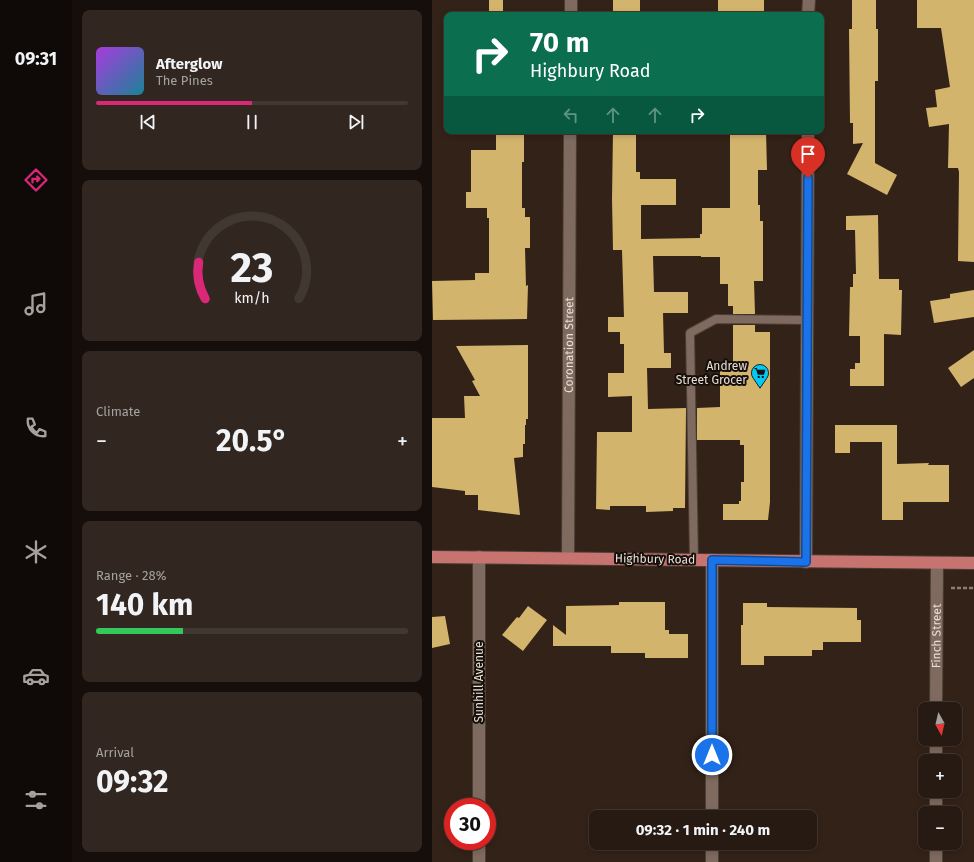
<!DOCTYPE html>
<html lang="en">
<head>
<meta charset="utf-8">
<style>
	:root { --surface:#261a12; --page:#322720; --text:#f1f3f6; --muted:#a4a19f; --line:#423832; --accent:#db2777 }
	body { margin:0; font-family:"Fira Sans",sans-serif; background:var(--page); color:var(--text); height:100vh; display:flex; flex-direction:column; font-size:15px; white-space:nowrap }
	* { box-sizing:border-box; margin:0 }
	p { font-size:13px; color:var(--muted) }
	.icon { flex:none; width:22px; height:22px; fill:none; stroke:currentColor; stroke-width:2; stroke-linecap:round; stroke-linejoin:round }
	.map { position:relative; flex:1; overflow:hidden }
	.sheet { display:flex; flex-direction:column; gap:10px; padding:10px; background:#150e0a; width:360px }
	.sheet>* { flex:none }
	.banner { position:absolute; left:12px; top:12px; width:380px; height:122px; border-radius:8px; box-shadow:0 2px 6px #0003,0 0 0 1px var(--line); background:#0b6e4f; color:#fff; overflow:hidden }
	.needle { width:26px; rotate:172deg }
	.controls { position:absolute; left:486px; top:702px; display:grid; gap:8px }
	.controls a { display:grid; place-items:center; width:44px; height:44px; border-radius:8px; background:var(--surface); box-shadow:0 2px 6px #0003,0 0 0 1px var(--line); font-size:20px }
	.speed { position:absolute; left:12px; top:798px; display:flex; gap:8px; font-size:20px; font-weight:700; text-align:center }
	.speed>* { display:grid; place-content:center; width:52px; height:52px; border-radius:50%; background:var(--surface); box-shadow:0 2px 6px #0003,0 0 0 1px var(--line); line-height:1 }
	.speed .limit { border:6px solid #d22; background:#fff; color:#111 }
	.pin { position:absolute; display:grid; place-items:center; width:34px; height:34px; color:#fff; margin:-41px -17px; border-radius:50% 50% 50% 0; rotate:-45deg; box-shadow:0 0 4px #0007 }
	.pin .icon { rotate:45deg }
	.me { position:absolute; width:44px; margin:-22px; rotate:0deg; stroke-linejoin:round; filter:drop-shadow(0 0 3px #0008) }
	.turn { display:flex; align-items:center; gap:14px; height:84px; padding:0 20px; font-size:18px }
	.turn .icon { width:52px; height:52px; stroke-width:2.5 }
	.turn b { display:block; font-size:28px; line-height:34px }
	.lanes { display:flex; align-items:center; height:38px; padding:0 20px; background:#0003; justify-content:center; gap:20px; direction:ltr }
	.lanes .off { opacity:.35 }
	.big { font-size:30px; font-weight:700; line-height:1.1 }
	.sheet .card { flex:1; display:flex; flex-direction:column; justify-content:center; gap:6px; min-width:0; padding:0 14px; border-radius:8px; background:var(--page) }
	.sheet .dial { align-items:center; gap:0 }
	.dial svg { height:104px; overflow:visible; fill:none; stroke:var(--line); stroke-width:7; stroke-linecap:round; text-anchor:middle }
	.dial text { fill:var(--text); stroke:none }
	.song { display:flex; align-items:center; gap:12px }
	.cover { width:48px; height:48px; border-radius:6px; background:linear-gradient(135deg,hsl(280 70% 55%),hsl(190 70% 35%)) }
	.played { height:4px; border-radius:2px; background:linear-gradient(90deg,var(--accent) 50%,var(--line) 50%) }
	.keys { display:flex; justify-content:space-around; direction:ltr }
	.heat { display:flex; justify-content:space-between; align-items:center; font-size:22px; direction:ltr }
	.charge { height:6px; border-radius:3px; background:linear-gradient(90deg,#34c759 28%,var(--line) 0) }
	.trip { position:absolute; left:157px; top:810px; width:228px; height:40px; border-radius:8px; background:var(--surface); box-shadow:0 2px 6px #0003,0 0 0 1px var(--line); font-weight:700; line-height:40px; text-align:center }
	main { display:flex; flex:1; min-height:0 }
	.tab-bar { display:flex; flex-direction:column; width:72px; justify-content:space-around; align-items:center; background:#0f0a07; color:var(--muted) }
	.tab-bar .icon { width:28px; height:28px }
	.tab-bar .on { color:var(--accent) }
	.tab-bar b { font-size:18px; color:var(--text) }
	.map>svg:first-child { display:block }
	.building { fill:#d3b46c }
	.lines { fill:none; stroke-linecap:round; stroke-linejoin:round }
	.lane-casing { stroke:#4c3e36; stroke-width:10 }
	.street-casing { stroke:#4c3e36; stroke-width:14 }
	.primary-casing { stroke:#4c3e36; stroke-width:14 }
	.path { stroke:#8c7e75; stroke-width:2.5; stroke-dasharray:4 2; stroke-linecap:butt }
	.lane { stroke:#7e6a5e; stroke-width:8 }
	.street { stroke:#7e6a5e; stroke-width:12 }
	.primary { stroke:#c77471; stroke-width:12 }
	.route-casing { stroke:#114b97; stroke-width:10 }
	.route { stroke:#1a73e8; stroke-width:7 }
	.labels { text-anchor:middle; stroke-width:4; stroke-linejoin:round; paint-order:stroke }
	.street-label { font-size:12px; fill:#e9ded7; stroke:#150e09 }
	.poi-label { font-size:12px; fill:#e9ded7; stroke:#150e09; text-anchor:end }
</style>
</head>
<body>
<main>
<nav class="tab-bar">
<b>09:31</b>
<svg class="icon on" aria-label="directions" viewBox="0 0 24 24"><path d="M12 3l9 9-9 9-9-9zM9 14v-3h6M13 9l2 2-2 2"/></svg>
<svg class="icon" aria-label="music" viewBox="0 0 24 24"><path d="M9 18V5l10-2v13"/><circle cx="6" cy="18" r="3"/><circle cx="16" cy="16" r="3"/></svg>
<svg class="icon" aria-label="phone" viewBox="0 0 24 24"><path d="M5 4h4l2 5-3 2q2 4 5 5l2-3 5 2v4C11 20 4 13 5 4z"/></svg>
<svg class="icon" aria-label="climate" viewBox="0 0 24 24"><path d="M12 3v18M4 7l16 10M4 17L20 7"/></svg>
<svg class="icon" aria-label="car" viewBox="0 0 24 24"><path d="M5 17H2v-5l4-1 3-4h7l3 4 3 1v5h-3M9 17h6M6 11h13"/><circle cx="7" cy="17" r="2"/><circle cx="17" cy="17" r="2"/></svg>
<svg class="icon" aria-label="filters" viewBox="0 0 24 24"><path d="M4 7h16M4 17h16"/><circle cx="9" cy="7" r="2"/><circle cx="15" cy="17" r="2"/></svg>
</nav>
<section class="sheet">
<div class="card">
<div class="song"><i class="cover"></i><div><b>Afterglow</b><p>The Pines</p></div></div>
<div class="played"></div>
<div class="keys"><svg class="icon" aria-label="previous" viewBox="0 0 24 24"><path d="M18 5L8 12l10 7zM5 5v14"/></svg><svg class="icon" aria-label="pause" viewBox="0 0 24 24"><path d="M8 5v14M16 5v14"/></svg><svg class="icon" aria-label="next" viewBox="0 0 24 24"><path d="M6 5l10 7-10 7zM19 5v14"/></svg></div>
</div>
<div class="card dial"><svg viewBox="0 0 100 80">
<path d="M14 69A42 42 0 1 1 86 69"/>
<path d="M14 69A42 42 0 0 1 9 41" stroke="#db2777"/>
<text x="50" y="56" font-size="32" font-weight="700">23</text>
<text x="50" y="72" font-size="11">km/h</text>
</svg></div>
<div class="card"><p>Climate</p>
<div class="heat"><a>−</a><b class="big">20.5°</b><a>+</a></div>
</div>
<div class="card"><p>Range · 28%</p><b class="big">140 km</b><div class="charge"></div></div>
<div class="card"><p>Arrival</p><b class="big">09:32</b></div>
</section>
<div class="map">
<svg width="542" height="862" viewBox="0 0 542 862">
	<rect width="100%" height="100%" fill="#332218"/>
	<path class="building" d="M57 0H71V15H57Z
		M181 0H208V15H181Z
		M286 0H332V15H286Z
		M420 0H444V29H446V81H443V163L465 175 455 195 415 174 431 143 421 144V123H418L417 29H420Z
		M485 0H542V262L526 261 527 172 526 168H516L517 124 497 127 494 108 505 107 503 90 518 87 509 28H485Z
		M64 131H92V162H90V208H93V217H98V248H93L94 286 96 285 95 319 1 320 0 281 43 280V273H57V218H55V208H34V192H39V150H64Z
		M181 131H204V172H208V179H244V205H209V239L268 238V234H270V208H298V131H334L335 170H326V205H328V221H331V281H322L323 314H301V306H296V284H288V257H269V256H221L222 292H256V313H231L232 353H239V368H215L216 409 254 408 253 508H241V511L214 512V506H178V510L164 509 165 432H200V396L176 397V373H192V344H188V332H176V317H192L190 250H181L180 199Z
		M446 215 447 279H467V290H470L469 335 452 334V386H418V369H423V363H428V336H417L418 287H421V274H424L423 230H414V216Z
		M542 290V317L502 323 498 301 518 298V294Z
		M301 325H323V332H338V502L336 520H291V504H307V501H309V482H312V445H308V440H265V408L288 407V369H301Z
		M96 345V419H94V425H93V444H91V457L82 458 88 515 46 510V495H33V491L0 487V418H33L32 396H48L40 381 43 380 24 346Z
		M542 350V378L529 387 516 368Z
		M403 425H465V464L497 463 496 465H517V502H471V520H450V442H418V453H403Z
		M187 602H233V630H237V634H256V658H213V653H179V646H121V625L134 635V606L187 605Z
		M311 603H335V607L425 608V620H429V642H391V650H380V656H332V665H309V625H311Z
		M96 606 115 620 91 651 70 635 85 617 87 618Z
		M13 616 18 644 0 648V617Z"/>
	<g class="lines">
		<defs>
			<path id="lane" d="M262 560 258 333 284 319 375 320"/>
			<g id="street">
				<path d="M139 15V0"/>
				<path d="M376 15 377 0"/>
				<path id="s1" d="M136 558 138 131"/>
				<path d="M374 562 376 131"/>
				<path id="s2" d="M504 709 505 563"/>
				<path d="M504 761V739"/>
				<path d="M47 807V557"/>
				<path d="M504 813V791"/>
				<path d="M280 817V560"/>
				<path d="M47 862V841"/>
				<path d="M280 862V843"/>
				<path d="M504 862V843"/>
			</g>
			<path id="primary" d="M0 557 542 563"/>
		</defs>
		<use href="#lane" class="lane-casing"/>
		<use href="#street" class="street-casing"/>
		<use href="#primary" class="primary-casing"/>
		<path class="path" d="M519 588H542"/>
		<use href="#lane" class="lane"/>
		<use href="#street" class="street"/>
		<use href="#primary" class="primary"/>
	</g>
	<g class="lines">
		<defs>
			<path id="route" d="M280 755V560L374 562 376 178"/>
		</defs>
		<use href="#route" class="route-casing"/>
		<use href="#route" class="route"/>
	</g>
	<defs>
		<symbol id="supermarket-pin" viewBox="-11 -11 22 30"><path d="M0 17L-7.5 6A9.5 9.5 0 1 1 7.5 6Z" fill="#00cbf8" stroke="#150e09"/><path d="M-6-5.5h2.5l.6 2H6L4.5 2H-2.5L-4.4-4H-6ZM-1.5 3.2a1.3 1.3 0 1 0 .1 0ZM3 3.2a1.3 1.3 0 1 0 .1 0Z" fill="#111"/></symbol>
	</defs>
	<g fill-rule="evenodd">
		<use href="#supermarket-pin" x="318" y="363" width="20" height="27"/>
	</g>
	<g class="labels">
		<g class="street-label">
			<text dy="4" stroke="none"><textPath href="#s1" startOffset="213">Coronation Street</textPath></text>
			<text transform="translate(223 559) rotate(1)" y="4">Highbury Road</text>
			<text dy="4" stroke="none"><textPath href="#s2" startOffset="73">Finch Street</textPath></text>
			<text transform="translate(47 682) rotate(-90)" y="4">Sunhill Avenue</text>
		</g>
		<g class="poi-label">
			<text x="315" y="370">Andrew<tspan x="315" dy="14">Street Grocer</tspan></text>
		</g>
	</g>
</svg>
<div class="controls">
<a><svg class="needle" viewBox="-14 -14 28 28"><path d="M0-13l5 13h-10z" fill="#e53935"/><path d="M0 13l5-13h-10z" fill="#a4a19f"/></svg></a>
<a>+</a>
<a>−</a>
</div>
<div class="speed"><div class="limit">30</div></div>
<div class="pin" style="left:376px;top:178px;background:#d93025"><svg class="icon" aria-label="arrive" viewBox="0 0 24 24"><path d="M6 21V4h12l-3 4 3 4H6"/></svg></div>
<svg class="me" style="left:280px;top:755px" viewBox="-20 -20 40 40"><circle r="17" fill="#1a73e8" stroke="#fff" stroke-width="3"/><path d="M0-11L8 9 0 5-8 9z" fill="#fff"/></svg>
<div class="trip">09:32 · 1 min · 240 m</div>
<div class="banner">
<div class="turn"><svg class="icon" aria-label="right" viewBox="0 0 24 24"><path d="M7 20v-9h11M14 6l5 5-5 5"/></svg><div><b>70 m</b>Highbury Road</div></div>
<div class="lanes"><svg class="icon off" aria-label="left" viewBox="0 0 24 24"><path d="M17 20v-9H6M10 6l-5 5 5 5"/></svg><svg class="icon off" aria-label="ahead" viewBox="0 0 24 24"><path d="M12 20V5M6 11l6-6 6 6"/></svg><svg class="icon off" aria-label="ahead" viewBox="0 0 24 24"><path d="M12 20V5M6 11l6-6 6 6"/></svg><svg class="icon" aria-label="right" viewBox="0 0 24 24"><path d="M7 20v-9h11M14 6l5 5-5 5"/></svg></div>
</div>
</div>
</main>
</body>
</html>
